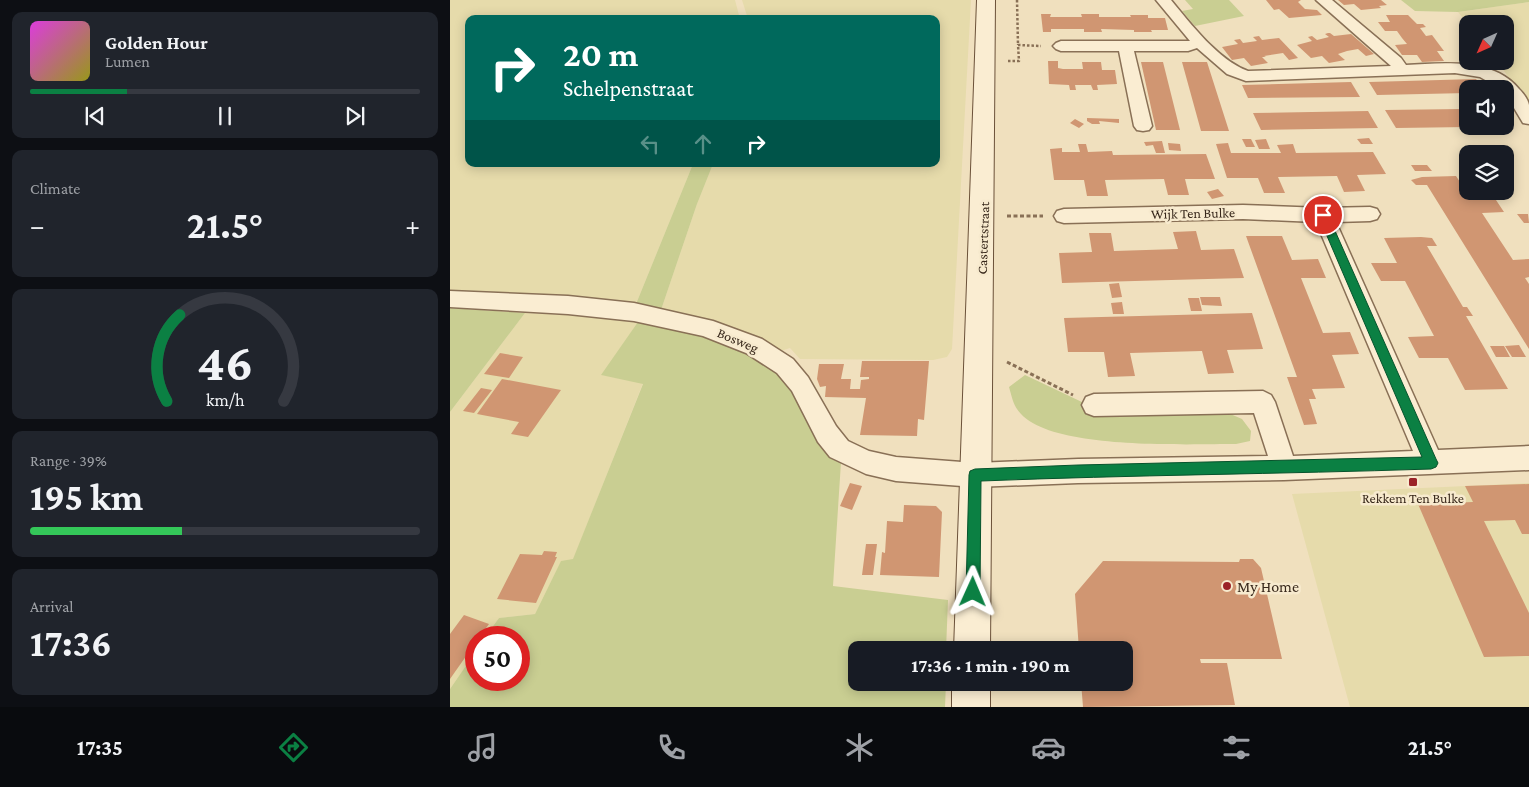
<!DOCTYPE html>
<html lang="en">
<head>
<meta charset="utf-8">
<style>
	:root { --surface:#171b24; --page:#20242c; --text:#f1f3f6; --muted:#9ea1a6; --line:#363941; --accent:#0b8043 }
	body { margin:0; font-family:"Crimson Pro",serif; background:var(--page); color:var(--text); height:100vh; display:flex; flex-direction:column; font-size:19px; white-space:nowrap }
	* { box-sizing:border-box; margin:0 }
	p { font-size:16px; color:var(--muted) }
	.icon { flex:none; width:28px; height:28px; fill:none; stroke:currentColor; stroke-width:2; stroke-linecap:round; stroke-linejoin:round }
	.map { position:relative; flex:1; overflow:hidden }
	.drawer { display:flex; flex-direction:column; gap:12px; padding:12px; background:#0d0f14; width:450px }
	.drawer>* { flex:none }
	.guide { position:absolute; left:15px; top:15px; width:475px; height:152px; border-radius:10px; box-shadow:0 2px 12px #0003; background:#00695c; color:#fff; overflow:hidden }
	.needle { width:32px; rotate:225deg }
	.controls { position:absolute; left:1009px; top:15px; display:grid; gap:10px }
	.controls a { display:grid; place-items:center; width:55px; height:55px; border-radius:10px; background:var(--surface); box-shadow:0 2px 12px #0003; font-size:25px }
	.speed { position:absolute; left:15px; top:626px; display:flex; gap:10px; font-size:25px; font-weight:700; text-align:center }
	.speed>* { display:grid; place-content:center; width:65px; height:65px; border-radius:50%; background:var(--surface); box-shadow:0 2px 12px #0003; line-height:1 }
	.speed .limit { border:8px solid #d22; background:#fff; color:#111 }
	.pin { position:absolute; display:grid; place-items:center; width:42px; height:42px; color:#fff; margin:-21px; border:2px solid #fff; border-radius:50%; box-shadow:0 1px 5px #0007 }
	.me { position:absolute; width:55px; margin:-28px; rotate:1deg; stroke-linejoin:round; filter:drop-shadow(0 0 4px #0008) }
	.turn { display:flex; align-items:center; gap:18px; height:105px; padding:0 15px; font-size:22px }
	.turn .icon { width:65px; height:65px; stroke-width:2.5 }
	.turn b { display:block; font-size:35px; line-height:42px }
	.lanes { display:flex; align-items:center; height:48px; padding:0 15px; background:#0003; justify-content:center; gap:25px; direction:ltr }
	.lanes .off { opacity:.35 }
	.big { font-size:38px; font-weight:700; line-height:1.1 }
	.drawer .widget { flex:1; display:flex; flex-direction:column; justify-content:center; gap:8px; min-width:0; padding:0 18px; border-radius:10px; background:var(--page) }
	.drawer .dial { align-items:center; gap:0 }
	.dial svg { height:130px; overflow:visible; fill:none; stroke:var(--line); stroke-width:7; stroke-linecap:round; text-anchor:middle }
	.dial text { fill:var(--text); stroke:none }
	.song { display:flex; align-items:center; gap:15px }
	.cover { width:60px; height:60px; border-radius:8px; background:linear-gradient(135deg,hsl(300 70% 55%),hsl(60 70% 35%)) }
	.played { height:5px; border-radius:2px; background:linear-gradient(90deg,var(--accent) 25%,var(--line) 25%) }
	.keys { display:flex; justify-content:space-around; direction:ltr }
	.heat { display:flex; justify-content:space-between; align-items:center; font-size:28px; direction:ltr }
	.charge { height:8px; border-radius:4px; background:linear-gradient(90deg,#34c759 39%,var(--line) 0) }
	.trip { position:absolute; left:398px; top:641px; width:285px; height:50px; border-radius:10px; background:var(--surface); box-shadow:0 2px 12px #0003; font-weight:700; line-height:50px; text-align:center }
	.dock { display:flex; height:80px; justify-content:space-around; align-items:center; background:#090b0e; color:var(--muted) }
	.dock .icon { width:35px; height:35px }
	.dock .active { color:var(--accent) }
	.dock b { font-size:22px; color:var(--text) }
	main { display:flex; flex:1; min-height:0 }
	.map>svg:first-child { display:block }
	.farmland { fill:#e6dbab }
	.green { fill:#c9ce92 }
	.building { fill:#d09672 }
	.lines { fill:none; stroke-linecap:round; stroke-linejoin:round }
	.minor-casing { stroke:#897056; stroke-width:3 }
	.secondary-casing { stroke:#6b5139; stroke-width:2 }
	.path-far1 { stroke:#897056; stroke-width:2.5; stroke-dasharray:2.5 2; stroke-linecap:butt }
	.path { stroke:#897056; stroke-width:3; stroke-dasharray:4 2.5; stroke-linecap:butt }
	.minor { fill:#faedd2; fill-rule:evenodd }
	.secondary { fill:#faedd2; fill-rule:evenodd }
	.route { fill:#0b8043; stroke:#07532c }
	.poi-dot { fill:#9b2328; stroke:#f7eace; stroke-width:2 }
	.labels { text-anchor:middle; stroke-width:5; stroke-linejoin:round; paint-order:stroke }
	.street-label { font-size:14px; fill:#38281b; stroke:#f7eace }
	.poi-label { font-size:14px; fill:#38281b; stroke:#f7eace }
	.near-poi-label { font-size:16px; fill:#38281b; stroke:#f7eace; text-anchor:start }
</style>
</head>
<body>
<main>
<section class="drawer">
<div class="widget">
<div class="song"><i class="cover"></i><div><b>Golden Hour</b><p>Lumen</p></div></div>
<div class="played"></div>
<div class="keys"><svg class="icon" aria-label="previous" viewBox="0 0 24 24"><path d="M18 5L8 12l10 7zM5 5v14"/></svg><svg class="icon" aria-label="pause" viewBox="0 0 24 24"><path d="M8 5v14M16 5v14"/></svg><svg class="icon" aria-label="next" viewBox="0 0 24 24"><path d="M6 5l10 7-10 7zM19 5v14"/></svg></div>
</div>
<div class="widget"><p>Climate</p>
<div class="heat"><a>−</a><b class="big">21.5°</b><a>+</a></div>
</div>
<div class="widget dial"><svg viewBox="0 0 100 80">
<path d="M14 69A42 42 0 1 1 86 69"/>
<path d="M14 69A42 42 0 0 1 22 16" stroke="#0b8043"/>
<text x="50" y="56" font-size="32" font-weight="700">46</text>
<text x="50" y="72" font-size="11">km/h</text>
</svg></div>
<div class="widget"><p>Range · 39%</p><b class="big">195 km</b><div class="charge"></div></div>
<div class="widget"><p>Arrival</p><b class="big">17:36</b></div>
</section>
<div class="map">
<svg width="1079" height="707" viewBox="0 0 1079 707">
	<rect width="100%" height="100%" fill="#f0e0be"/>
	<path class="farmland" d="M0 0H285L290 19H19V164H243L186 304 0 293Z
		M292 0H521L502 349 497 357 483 360 350 359 340 348 331 351 211 310 247 204 263 164H486V19H298Z
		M1079 2V106L1047 61H1055V24H1018L1008 12Z
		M75 313 190 319 152 375 193 383 123 560 111 562 85 614 49 618 35 637 26 638V651L0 689V412Z
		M1079 483V707H900L842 494Z"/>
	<path class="green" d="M735 0H779L794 16 745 26 732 11 743 9Z
		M951 0H1079V2L1008 12 965 11Z
		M243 164H263L247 204 211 310 186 304Z
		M0 308 75 313 0 412Z
		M190 319 276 341 328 373 349 401 391 462 383 586 498 600 496 650H406V682L496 683 495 707H0V689L26 651V680H69V638L35 637 49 618 85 614 111 561 123 559 193 384 151 375Z
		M575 375 634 403 636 415 778 413 792 419 801 431 800 441 786 444C737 444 604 450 571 414 563 406 562 397 559 387Z"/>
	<path class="building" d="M816 0H851L848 2 855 9 867 10 872 15 839 18 829 9 824 10Z
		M888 0H931L937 5 929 6 931 8 911 10 904 4 894 5Z
		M591 14H601L600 17H632L631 14H649V17H681L680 15H698V18H715L718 30H701L702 32H684V30L651 29 652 32H634V29H601V32H593Z
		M936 15H958L967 24H973L976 27 970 28 976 36 982 35 994 51H987L994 61 972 62 967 55H952L945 45 957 44 952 38 947 31H935L928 22H940Z
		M878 33H880L884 36 901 34 924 54 916 56 908 49 897 51 888 54 895 60 879 63 872 56 861 58 847 45 862 41 858 37 862 36 867 40 879 37 875 34Z
		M809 36 812 40 829 38 848 58 839 60 833 53 814 56 816 57H812L818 63 801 66 794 58 782 60 772 47 788 44 784 40 790 39 793 43 807 41 803 37Z
		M598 61H608V68L613 69H633L632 62H651L652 70H665L667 84 647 85 648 90H643L641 85H625L626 90H620L619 85 599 84Z
		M691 62H713L730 130H706Z
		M732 62H757L779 131H751Z
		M1026 79 1034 89H1018V93L927 95 919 82Z
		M901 82 910 97 798 98 792 85Z
		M1012 109H1018V127L946 128 935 110Z
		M918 111 928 128 811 130 803 113Z
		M637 118 669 119V123L649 121 650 124H642L637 121Z
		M625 119 634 124 629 128 620 123Z
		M919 138 923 144H911L907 139Z
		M792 139H801L805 147H796Z
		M816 139 820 149H809L805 140Z
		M712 141 715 153H706L703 145 696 146 694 142Z
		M718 143 730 144 731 151 719 150Z
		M778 143 781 153H831L827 145 843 144 846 153 923 152 936 174 907 175 915 191 894 192 887 176 828 177 835 193H814L808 178H777L766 144Z
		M628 144H636L638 152 662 151 663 155 756 154 765 179H735L739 195H718L714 179 655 180 658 196H637L634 180H604L600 149 612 148V152H630Z
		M961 165H977L982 171H965Z
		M1006 176 1020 197H1044L1054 212 1032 213 1063 260 1079 259V277L1075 278 1079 284V349L977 185H966L961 180 972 177Z
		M768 189 774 196 762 199 757 192Z
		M1067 214H1078L1079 223H1074Z
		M746 231 751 250 784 249 794 278 612 283 609 253 642 252 639 233H661L664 251 728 249 723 232Z
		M796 236H832L842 260 868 259 876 278H851L873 333 900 332 909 354 882 355 895 388 862 389 866 399H859L867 424 854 425 837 377H847Z
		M971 237 982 238 987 246H977L1013 307H1017L1023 316H1016L1058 389 1015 390 998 358H969L958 337 984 336 955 281H931L921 263H947L934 238Z
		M669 283 672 297 662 298 659 284Z
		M750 297H770L772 306 752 305Z
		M738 298H749L752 311H741Z
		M672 302 674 314H663L661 303Z
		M802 313 813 349 777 350 784 373 758 374 752 351 680 353 685 376 658 377 654 352H618L614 318Z
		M1069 345 1076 357H1062L1055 346Z
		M1040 346H1054L1060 357H1046Z
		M50 353 73 357 59 378 34 374Z
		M412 361H479L474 420 468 419 467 436 410 435 416 398 375 397 376 386 370 387 367 379 369 364H394L391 379H401L400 389H410L411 380 419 379V377H410Z
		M52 379 111 390 78 437 61 434 69 422 27 414Z
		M31 388 42 390 24 413 13 411Z
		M400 483 412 486 402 510 390 506Z
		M1079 484V534H1072L1065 520 1034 521 1079 613V656L1034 657 968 504 1023 502 1015 486Z
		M454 505 486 506 492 512 489 577 430 575 432 552 435 553 437 521 453 522Z
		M416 544H427L423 575H412Z
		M94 551 107 552 105 557H107L86 603 47 599 70 554 92 555Z
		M790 559H803L811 568 832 659H750L751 663H777L785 705 633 707 631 682H674V650H629L625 594 653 561 789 562Z
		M14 615 39 624 29 638H26V642L0 679V634Z"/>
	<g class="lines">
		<defs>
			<path id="minor" d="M706 0H721C741 24 768 60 798 71L941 66 866 0H882L951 58 956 65C992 63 1043 57 1069 89 1073 93 1078 99 1079 105 1079 111 1079 118 1079 124L1073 123 1055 93V89H1051L1030 77 1005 73 796 81 777 74 747 48 738 51H684L702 126 699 130 693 131 687 130 684 126 669 51H611L606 49 603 46 606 43 611 41H740Z
				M793 205 873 208 920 207 927 209 930 214 927 219 920 221 886 222 988 450 1079 446V470L834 480 628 483 525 487 446 481 416 474 380 457 368 442 342 391 327 373 296 353 253 336 184 321 118 314 0 307V291L118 296 184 303 263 321 312 339 343 359 358 377 386 426 398 441 419 451 446 457 525 463 628 459 818 456 804 413 644 416 636 413 632 405 636 397 644 394 813 391 821 395 825 402 843 456 963 451 866 222 793 219 614 223 607 221 604 216 607 211 614 209Z"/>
			<path id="secondary" d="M527 0H545L540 650H504Z
				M502 682H540V707H502Z"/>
		</defs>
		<use href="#minor" class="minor-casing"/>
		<use href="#secondary" class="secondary-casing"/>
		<path class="path-far1" d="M567 0 568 45
			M558 61H569L568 45 591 46"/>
		<path class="path" d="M557 216H593
			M557 362 623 395"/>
		<use href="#minor" class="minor"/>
		<use href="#secondary" class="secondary"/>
	</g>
	<path class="route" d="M873 212 878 215 986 459 988 463 986 467 981 469C831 474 681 475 531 481L530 592 528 597 523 599 518 597 516 592 519 475 520 471 525 469 628 465 972 457 868 215Z"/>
	<g class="poi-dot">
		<rect x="958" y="477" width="10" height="10" rx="2.5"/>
		<circle cx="777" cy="586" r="5"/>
	</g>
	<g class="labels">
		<g class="street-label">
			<text transform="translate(743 213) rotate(-1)" y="5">Wijk Ten Bulke</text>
			<text transform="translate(533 238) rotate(-88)" y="5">Castertstraat</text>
			<text transform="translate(288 340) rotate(23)" y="5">Bosweg</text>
		</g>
		<g class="poi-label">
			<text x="963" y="503">Rekkem Ten Bulke</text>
		</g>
		<g class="near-poi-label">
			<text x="787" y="592">My Home</text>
		</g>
	</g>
</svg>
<div class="controls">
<a><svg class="needle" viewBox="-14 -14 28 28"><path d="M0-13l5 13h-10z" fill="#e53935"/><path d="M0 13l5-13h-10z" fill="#9ea1a6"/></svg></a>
<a><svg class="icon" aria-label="sound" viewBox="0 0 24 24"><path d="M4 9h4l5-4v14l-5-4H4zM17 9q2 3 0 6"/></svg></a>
<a><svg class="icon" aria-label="layers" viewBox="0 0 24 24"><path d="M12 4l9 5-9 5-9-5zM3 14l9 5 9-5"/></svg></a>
</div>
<div class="speed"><div class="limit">50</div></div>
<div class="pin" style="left:873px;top:215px;background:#d93025"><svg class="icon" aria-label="arrive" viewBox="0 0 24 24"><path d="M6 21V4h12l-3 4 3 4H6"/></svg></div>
<svg class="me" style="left:523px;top:592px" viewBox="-20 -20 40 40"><path d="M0-17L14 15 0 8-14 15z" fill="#0b8043" stroke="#fff" stroke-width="4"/></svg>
<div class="trip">17:36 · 1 min · 190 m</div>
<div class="guide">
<div class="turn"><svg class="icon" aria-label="right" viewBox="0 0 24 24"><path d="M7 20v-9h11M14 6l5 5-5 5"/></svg><div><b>20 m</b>Schelpenstraat</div></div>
<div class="lanes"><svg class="icon off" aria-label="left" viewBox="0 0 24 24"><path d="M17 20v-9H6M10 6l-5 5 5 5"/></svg><svg class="icon off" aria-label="ahead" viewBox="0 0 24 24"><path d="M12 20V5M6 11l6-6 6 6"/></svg><svg class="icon" aria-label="right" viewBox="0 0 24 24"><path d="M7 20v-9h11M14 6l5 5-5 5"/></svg></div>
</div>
</div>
</main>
<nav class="dock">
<b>17:35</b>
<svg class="icon active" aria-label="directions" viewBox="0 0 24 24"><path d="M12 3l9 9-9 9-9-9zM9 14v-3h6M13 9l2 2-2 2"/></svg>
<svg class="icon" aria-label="music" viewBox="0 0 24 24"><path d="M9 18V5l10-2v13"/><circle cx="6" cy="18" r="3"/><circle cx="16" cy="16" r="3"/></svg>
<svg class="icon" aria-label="phone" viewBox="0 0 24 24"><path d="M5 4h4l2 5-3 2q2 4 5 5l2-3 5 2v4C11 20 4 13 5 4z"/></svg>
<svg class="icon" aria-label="climate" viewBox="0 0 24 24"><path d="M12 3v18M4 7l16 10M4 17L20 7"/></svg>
<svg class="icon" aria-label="car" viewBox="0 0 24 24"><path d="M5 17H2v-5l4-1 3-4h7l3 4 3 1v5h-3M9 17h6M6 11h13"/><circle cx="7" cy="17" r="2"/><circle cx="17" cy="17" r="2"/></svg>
<svg class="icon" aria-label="filters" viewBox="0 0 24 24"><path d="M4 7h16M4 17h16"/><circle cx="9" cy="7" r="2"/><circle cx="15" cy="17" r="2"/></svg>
<b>21.5°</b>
</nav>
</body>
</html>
